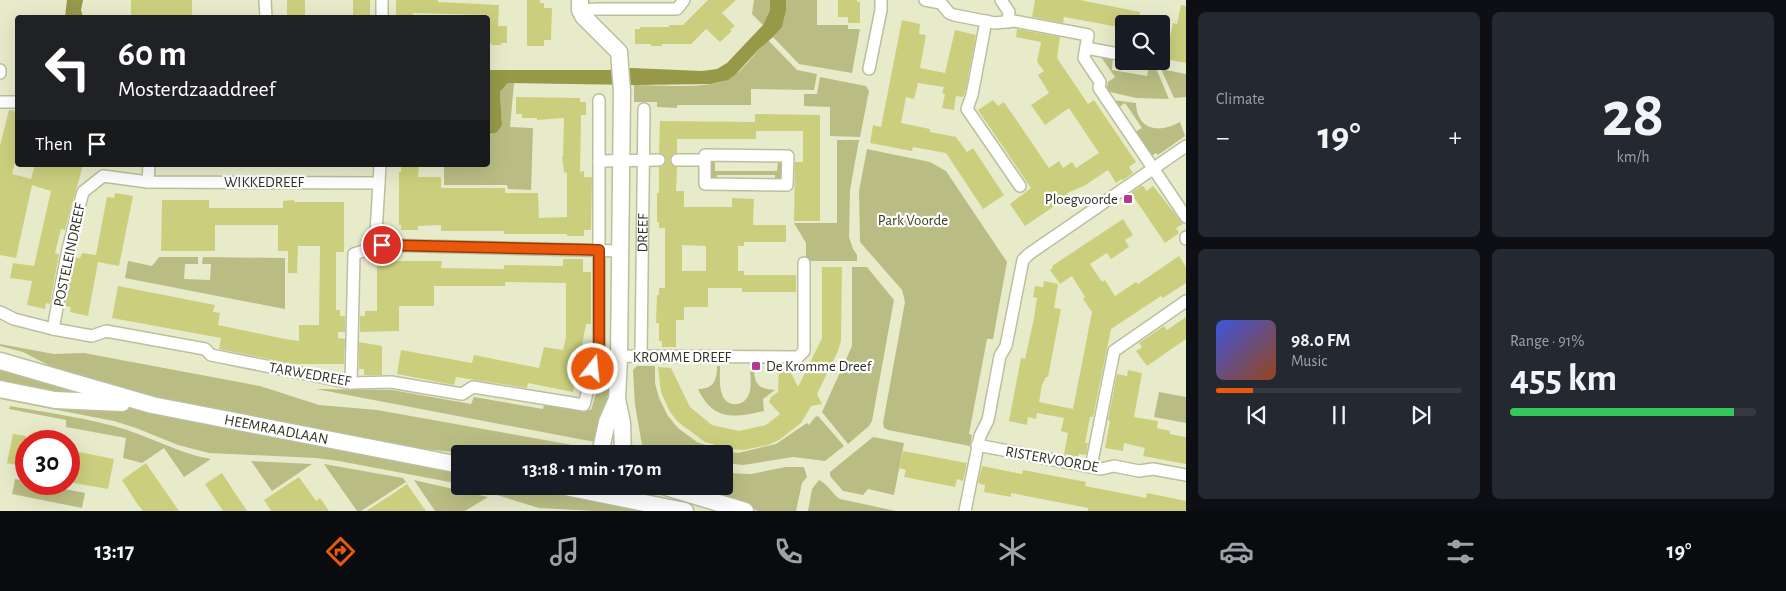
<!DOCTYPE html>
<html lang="en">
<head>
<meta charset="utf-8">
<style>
	:root { --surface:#171b24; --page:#242831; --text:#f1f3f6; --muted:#9ea1a6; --line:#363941; --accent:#ea580c }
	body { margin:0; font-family:"Alegreya Sans",sans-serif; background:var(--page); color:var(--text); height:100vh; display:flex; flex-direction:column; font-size:19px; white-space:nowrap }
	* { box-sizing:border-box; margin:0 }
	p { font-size:16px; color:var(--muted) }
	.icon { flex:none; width:28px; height:28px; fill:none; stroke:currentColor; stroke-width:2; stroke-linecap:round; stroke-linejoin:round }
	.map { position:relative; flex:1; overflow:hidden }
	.sheet { display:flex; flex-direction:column; gap:12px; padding:12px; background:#0d0f14; width:600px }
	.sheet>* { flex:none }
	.hud { position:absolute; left:15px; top:15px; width:475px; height:152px; border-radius:5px; box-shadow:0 5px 20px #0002; background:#202124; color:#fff; overflow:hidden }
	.buttons { position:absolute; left:1115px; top:15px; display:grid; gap:10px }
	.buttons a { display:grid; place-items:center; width:55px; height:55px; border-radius:5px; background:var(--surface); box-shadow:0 5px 20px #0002; font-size:25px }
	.speed { position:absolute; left:15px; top:430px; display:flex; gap:10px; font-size:25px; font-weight:700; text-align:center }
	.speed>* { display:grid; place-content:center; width:65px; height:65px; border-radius:50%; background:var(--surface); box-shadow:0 5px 20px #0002; line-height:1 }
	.speed .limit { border:8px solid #d22; background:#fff; color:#111 }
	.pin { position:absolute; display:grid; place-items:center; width:42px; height:42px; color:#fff; margin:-21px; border:2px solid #fff; border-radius:50%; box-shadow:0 1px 5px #0007 }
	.me { position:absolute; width:55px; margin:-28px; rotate:16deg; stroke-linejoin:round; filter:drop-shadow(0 0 4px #0008) }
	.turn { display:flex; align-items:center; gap:18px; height:105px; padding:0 20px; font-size:22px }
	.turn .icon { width:65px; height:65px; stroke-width:2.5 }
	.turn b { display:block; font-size:35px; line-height:42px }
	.then { display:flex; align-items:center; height:48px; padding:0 20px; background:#0003; gap:10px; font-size:19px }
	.big { font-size:38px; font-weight:700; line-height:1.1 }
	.sheet .widget { flex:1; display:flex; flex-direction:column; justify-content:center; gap:8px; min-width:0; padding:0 18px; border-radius:8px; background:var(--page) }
	.sheet .dial { align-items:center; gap:0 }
	.dial b { font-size:65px; line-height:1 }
	.song { display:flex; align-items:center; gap:15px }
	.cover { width:60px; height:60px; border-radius:8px; background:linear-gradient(135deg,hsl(230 70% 55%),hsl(20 70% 35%)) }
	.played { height:5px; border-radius:2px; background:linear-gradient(90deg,var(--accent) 15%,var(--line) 15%) }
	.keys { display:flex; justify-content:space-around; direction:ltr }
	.heat { display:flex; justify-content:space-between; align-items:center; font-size:28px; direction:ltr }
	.charge { height:8px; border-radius:4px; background:linear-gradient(90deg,#34c759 91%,var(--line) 0) }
	.sheet .tiles { flex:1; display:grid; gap:12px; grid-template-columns:repeat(2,1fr) }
	.trip { position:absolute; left:451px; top:445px; width:282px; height:50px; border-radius:5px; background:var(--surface); box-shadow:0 5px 20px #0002; font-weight:700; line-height:50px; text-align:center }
	.menu { display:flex; height:80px; justify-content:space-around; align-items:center; background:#090b0e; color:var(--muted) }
	.menu .icon { width:35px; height:35px }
	.menu .current { color:var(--accent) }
	.menu b { font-size:22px; color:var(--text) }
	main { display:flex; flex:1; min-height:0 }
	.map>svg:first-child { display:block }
	.green { fill:#babd83 }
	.water { fill:#979949 }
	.building { fill:#cbcf7d; fill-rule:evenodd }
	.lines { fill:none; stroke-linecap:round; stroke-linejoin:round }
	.street-casing { stroke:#bcbf9f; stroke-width:14 }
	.secondary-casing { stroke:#bcbf9f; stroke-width:19 }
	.street { stroke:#fff; stroke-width:11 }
	.secondary { stroke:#fff; stroke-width:16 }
	.route-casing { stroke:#983908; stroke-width:12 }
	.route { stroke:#ea580c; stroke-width:9 }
	.poi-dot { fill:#b23b90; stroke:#fff; stroke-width:2 }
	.labels { text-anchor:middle; stroke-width:4.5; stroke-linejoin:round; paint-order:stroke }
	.street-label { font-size:15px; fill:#313225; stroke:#fff }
	.poi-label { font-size:15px; fill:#313225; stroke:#fff; text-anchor:end }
	.park-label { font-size:15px; fill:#3a3c18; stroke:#fff }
</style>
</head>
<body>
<main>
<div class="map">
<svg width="1186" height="511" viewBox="0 0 1186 511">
	<rect width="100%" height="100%" fill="#e8ebca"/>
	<path class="green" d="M754 0H770V10L763 25 752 14Z
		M786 0H817V25H848V29H860L852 73 799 64 773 37C784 25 786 17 786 0Z
		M768 40 797 70 817 74 814 90 751 89V105H677V108L657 107V102H634V85C657 85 711 90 730 78 744 70 755 52 768 40Z
		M1102 55 1113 57 1112 70 1147 76 1149 67 1156 68 1169 99 1136 98 1106 91 1108 82 1115 77 1101 57Z
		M1161 69 1186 74V97L1174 98Z
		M820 77 866 86 869 91 860 137 830 136V107L804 106V94H817Z
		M508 83H514L510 127 533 128 531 190 508 189 507 185H444V165H488V135H491L502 125 500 92Z
		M1113 100 1136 103C1137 130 1159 134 1180 122L1185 136 1158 155 1156 153 1151 156 1135 132 1142 128 1125 103 1118 108Z
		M837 140H859L850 190 849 237 853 249 857 255V261H808L806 258V243L794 223H837Z
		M867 149 930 162 946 171 1007 262 993 339H987L969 434 972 435 970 446 888 430 884 428 883 423 905 302 902 290 860 242 859 191Z
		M709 160H715V171H777L778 161H782V180H775V175H717V179H709Z
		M159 257H198V264H185L184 279 210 280 211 264H202L203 257 285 258V309L125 278 128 261 152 266Z
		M852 267H867L894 300 872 421 869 426 848 444 822 412 852 346Z
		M0 344 54 354 84 353 260 386 319 405 377 410 595 449 592 454H475L422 449 86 383 73 378 23 352 0 346Z
		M637 366H655V383L659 398 668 416 678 428 697 442 720 450 738 453 776 444 807 423 809 425 815 417 818 416 844 446 825 461 793 457 743 465 725 463V454C705 454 658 457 642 445L635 405 633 370Z
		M717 366H720C720 375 719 386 722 394 726 408 745 407 749 394 752 386 750 375 750 366H754C754 383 757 389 775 390L763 399 764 411C734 418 713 421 698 389 714 389 717 380 717 366Z
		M605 370H612L600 443 316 389 392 390 471 404 474 397 543 409 545 401 591 410 600 380Z
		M0 371 39 378 71 388 70 393H63L0 381Z
		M1159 392 1186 397V423L1154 417Z
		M0 394 114 404 460 471V484L339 461 316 458 209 453 178 445 136 428 114 421 0 399Z
		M10 406C49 413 89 418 127 430 155 439 181 454 211 459L184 477 164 448 142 463 123 458 126 438 66 427V420L9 409Z
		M873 437 904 443 894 495 868 489 863 495 843 491 830 476V472Z
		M251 461 312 464 272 491Z
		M324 464 403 478 406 482 361 511H357Z
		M786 467H804L807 477 802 483 796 511H758L720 493 698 486H725V473L751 474Z
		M15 479 26 481V484H39L85 493 82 508 12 494Z
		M414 480 488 497 465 511H435Z
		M819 480C828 484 832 494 840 499L896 511H808L812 489Z
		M468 486H542L670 511H594L539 508Z"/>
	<path class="water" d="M67 0H83L81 10 83 17H65Z
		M770 0H786V11L782 27 773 37 759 49 735 75 728 80 711 84 634 85 508 83 500 92 502 125 497 132 488 135V70H607L631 68 702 71 717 69 727 63 763 25 770 10Z"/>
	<path class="building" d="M131 0H192V18H131Z
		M287 0H305V18H287Z
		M353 0H370V18H353Z
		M396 0H438V2L499 5 498 26H507V43H501V45H491V43H488V15L413 13V18H396Z
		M527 0H540V3H544V8H552L551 40H544V46H527Z
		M708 0H736L722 13 735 26 730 30 732 31 720 42 706 29 691 44H662V46H651V44H635V29H640V27H669V25H683Z
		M838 0H857V2H860V23H848V17H838Z
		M1035 0H1080L1140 12 1138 24H1124V28L1064 17 1063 23 1032 17Z
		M1181 5 1186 6V63L1166 59 1173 23 1177 24Z
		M902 20 920 24 919 34 926 35 920 68 945 73 955 30 976 35 965 93 963 97 956 96 954 110 942 108 945 94 942 93 944 87 918 83 914 99 906 97 901 123 930 129V132L956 137 967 152 973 148 1004 195 983 209 946 153 913 147 912 151 870 143 873 125 881 127Z
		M1017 29 1060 37 1057 58 1088 104 1094 100 1136 162 1129 167 1133 173 1123 180 1122 179 1116 183 1108 170 1084 186 1067 193 1069 196 1025 226 1010 204 1031 188 978 110 993 100 998 106 1004 102 1049 168 1059 161 1063 168 1072 162 1076 168 1099 153 1069 108 1045 125 1031 105 1049 93 1038 75 1044 71 1037 62 1041 42 1016 37Z
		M516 97 580 98V102H586V115H581L580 172 584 171V177H592L591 230H584V236H567V234H504V231H441V225L418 226V230H401V225H399V172H401V165H419L418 177H441V188H505V193H538L539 218 567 217V173L564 172 562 156H563L564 118 537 120V118H522V114H516Z
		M9 110 18 111V150L12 174 31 179 35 165H83L65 230 61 229 55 253 59 254 50 304 46 303 45 309 27 305 32 281 10 278 13 263 34 266 51 191 32 185 16 258 0 255V146Z
		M755 114 820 115V221H794L795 162H803V131H756V139H677V153L673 154 670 160 671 164 677 167 676 191H684V207H732V198L754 199 753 225H786V242H744V246H738V271H744V275H796V292H742V288H708V307H684V320H676V347H662V341H659V323H656L657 295H659V288H665V228H659V222H657V193H659V167L663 166 666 160 665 156 659 153 660 121 755 122ZM682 245 706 246V271H682Z
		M1141 186H1143L1147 191 1153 186 1183 224 1176 228 1179 233 1165 243 1131 193Z
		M115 193 133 196 119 266 98 262 88 316 70 312 71 307 65 306 74 257 80 258 82 253 96 255 107 197 114 198Z
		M162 200H209V208H283V201L294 200V202H344V252H336V310H340V316H345V332H338V338L345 339 344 364H294L219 349 221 338 112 318 118 286 215 305 213 312 220 313 218 325 285 339 299 341V325H319L320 246H298L297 273H288V251H278V225H215V251H161Z
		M1123 219 1133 235 1125 240 1129 247 1111 259 1107 253 1090 264 1102 282 1105 280 1115 296 1136 282 1138 284 1179 256 1186 267V283L1163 298 1161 296 1111 329 1093 417H1090L1085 443H1088L1086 455 1079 454 1078 457 1064 454 1068 433 1061 431 1064 418 1037 413 1036 419 1028 417 1027 425 1009 421 1021 358 1025 359 1034 318 1037 298 1033 297 1035 286 1043 287 1044 281 1058 284 1054 308 1061 309 1048 377H1046L1042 385 1039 402 1073 409 1092 312 1083 299 1085 297 1072 276 1060 284 1050 270 1053 268 1052 266Z
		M563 259H583V272H591V324H586L573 392 528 383 527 388 456 377 454 385 397 374 401 350 472 363 474 355 539 368 544 347 563 350 566 338V283L505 282V286H434V306H399V331L360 332V316H365V311H377V261H442L441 268 499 269H504V265L563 266Z
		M822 267H842L841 341 838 351 817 394 822 404 811 406 801 423 779 440 768 445 744 450 730 449 705 442 678 422 670 412 661 392 658 367 671 368 690 407 712 425 739 431 766 425 780 414 769 402 771 397 778 392 779 368 785 365 788 367 798 387 822 338Z
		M1186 317V339L1147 366 1136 351 1142 347 1139 343 1164 326 1167 330Z
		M359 342 382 346V375H364V369H359Z
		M1128 370 1142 373 1134 417 1158 421 1157 428 1170 431V434L1186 437V464L1143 456 1145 448 1124 443 1123 451 1105 448 1110 421 1108 420 1117 374 1127 376Z
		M13 434 26 436V467L7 463Z
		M69 450 114 459 108 489 69 482Z
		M903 451 967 463 963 481 957 479 955 487 904 477 906 470 899 468Z
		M146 463 152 472 179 511H143L136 502 122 480Z
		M982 466 1022 474 1023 470 1086 482 1085 486 1126 494 1146 498 1147 493 1186 501V511H1088V508L1011 493V497L984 492 985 485 978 483Z
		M222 473 233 490 247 511H223L205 484Z
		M299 477 316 501 320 498 329 511H271L264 500Z
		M407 484 426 511H366L391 495Z"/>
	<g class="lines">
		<defs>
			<g id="street">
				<path d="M265 0 266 18"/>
				<path d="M925 0 941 3 949 13 954 15 995 23 1014 21 1088 35 1084 58 1100 82 1099 88 1186 217"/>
				<path d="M1001 0 1009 12 1008 22"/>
				<path d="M580 10 597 9H677L684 0"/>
				<path d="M382 18V0"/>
				<path d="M986 21 972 95 967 109 1020 186"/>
				<path d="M1086 48 1124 55"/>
				<path d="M1155 61H1156"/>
				<path d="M869 69 881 10V0"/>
				<path d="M0 70V73"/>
				<path d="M0 102H18"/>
				<path d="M705 155 788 156 787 185 705 184Z"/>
				<path d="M677 160H705"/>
				<path d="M599 161 659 160"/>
				<path d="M148 182 149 165"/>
				<path d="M1186 237V239"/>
				<path d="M382 245 621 251"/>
				<path d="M0 312 14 319 53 329 92 336 106 331 205 349 211 355 351 383 391 382 462 394 473 387 584 405 593 369 599 356 798 357 804 351V263"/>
				<path d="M53 329 68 249 83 192 103 176 148 182 379 183"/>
				<path d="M599 356V100"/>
				<path id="s1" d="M641 357 644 109"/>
				<path d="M351 383 354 254 382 245 376 234 380 165"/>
				<path d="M977 445 1101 469 1114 466 1139 471 1153 469 1186 475"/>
				<path d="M1091 467 1114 351 1186 301"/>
				<path d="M965 511 980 436 988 420 1000 356 1006 346 1023 260 1029 254 1186 146"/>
			</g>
			<g id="secondary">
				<path d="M580 0V10L583 16 619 52 622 91 619 357 617 399 622 423 623 454"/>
				<path id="s2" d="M0 361 152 405 460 465"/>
				<path d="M0 389 55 400 122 403"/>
				<path d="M600 454 607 422 617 399"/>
				<path d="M560 486 685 511"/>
				<path d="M663 486 745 511"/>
			</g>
		</defs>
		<use href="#street" class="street-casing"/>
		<use href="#secondary" class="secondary-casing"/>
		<use href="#street" class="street"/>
		<use href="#secondary" class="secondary"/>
	</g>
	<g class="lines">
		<defs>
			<path id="route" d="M382 245 599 250V356L593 369"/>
		</defs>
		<use href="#route" class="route-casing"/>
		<use href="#route" class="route"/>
	</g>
	<g class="poi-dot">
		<rect x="1123" y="194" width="10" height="10" rx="2.5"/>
		<rect x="751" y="361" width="10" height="10" rx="2.5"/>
	</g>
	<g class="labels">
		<g class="street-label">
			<text x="264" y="187">WIKKEDREEF</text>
			<text dy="5" stroke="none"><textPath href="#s1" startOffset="124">DREEF</textPath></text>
			<text transform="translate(69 255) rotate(-78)" y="5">POSTELEINDREEF</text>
			<text x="682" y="362">KROMME DREEF</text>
			<text transform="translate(310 374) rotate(10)" y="5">TARWEDREEF</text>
			<text dy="5" stroke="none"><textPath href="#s2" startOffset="285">HEEMRAADLAAN</textPath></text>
			<text transform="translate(1052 459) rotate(10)" y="5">RISTERVOORDE</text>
		</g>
		<g class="poi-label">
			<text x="1118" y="204">Ploegvoorde</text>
			<text x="766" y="371" text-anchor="start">De Kromme Dreef</text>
		</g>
		<g class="park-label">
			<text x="913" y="225">Park Voorde</text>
		</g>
	</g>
</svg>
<div class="buttons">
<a><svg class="icon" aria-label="search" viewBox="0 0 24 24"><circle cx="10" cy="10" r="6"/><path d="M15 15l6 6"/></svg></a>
</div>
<div class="speed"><div class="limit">30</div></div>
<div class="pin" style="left:382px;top:245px;background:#d93025"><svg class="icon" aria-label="arrive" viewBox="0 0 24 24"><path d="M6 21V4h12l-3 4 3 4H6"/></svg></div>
<svg class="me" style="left:593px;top:369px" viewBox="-20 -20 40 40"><circle r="17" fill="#ea580c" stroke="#fff" stroke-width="3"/><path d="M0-11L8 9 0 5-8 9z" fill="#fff"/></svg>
<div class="trip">13:18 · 1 min · 170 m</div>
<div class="hud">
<div class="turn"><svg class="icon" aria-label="left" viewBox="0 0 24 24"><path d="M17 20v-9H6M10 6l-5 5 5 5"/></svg><div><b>60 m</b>Mosterdzaaddreef</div></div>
<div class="then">Then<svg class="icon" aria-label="arrive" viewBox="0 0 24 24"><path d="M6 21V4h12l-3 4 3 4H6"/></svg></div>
</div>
</div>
<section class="sheet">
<div class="tiles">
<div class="widget"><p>Climate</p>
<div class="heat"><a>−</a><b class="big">19°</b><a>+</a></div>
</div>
<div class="widget dial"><b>28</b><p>km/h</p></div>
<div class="widget">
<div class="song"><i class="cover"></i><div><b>98.0 FM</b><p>Music</p></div></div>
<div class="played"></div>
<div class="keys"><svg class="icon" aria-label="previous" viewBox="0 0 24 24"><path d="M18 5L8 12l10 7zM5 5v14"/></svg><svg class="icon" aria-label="pause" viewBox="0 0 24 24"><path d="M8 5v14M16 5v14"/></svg><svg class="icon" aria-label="next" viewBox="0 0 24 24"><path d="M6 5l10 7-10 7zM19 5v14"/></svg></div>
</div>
<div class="widget"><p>Range · 91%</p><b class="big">455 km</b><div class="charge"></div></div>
</div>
</section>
</main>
<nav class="menu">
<b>13:17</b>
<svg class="icon current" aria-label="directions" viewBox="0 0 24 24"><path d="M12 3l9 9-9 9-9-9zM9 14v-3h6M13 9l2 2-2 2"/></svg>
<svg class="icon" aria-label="music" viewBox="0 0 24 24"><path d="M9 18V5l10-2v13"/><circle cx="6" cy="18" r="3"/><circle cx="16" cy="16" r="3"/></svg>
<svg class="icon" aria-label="phone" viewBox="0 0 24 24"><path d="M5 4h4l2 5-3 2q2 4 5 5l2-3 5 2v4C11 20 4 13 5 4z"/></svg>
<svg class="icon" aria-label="climate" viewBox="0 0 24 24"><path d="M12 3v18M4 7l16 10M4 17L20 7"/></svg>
<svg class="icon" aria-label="car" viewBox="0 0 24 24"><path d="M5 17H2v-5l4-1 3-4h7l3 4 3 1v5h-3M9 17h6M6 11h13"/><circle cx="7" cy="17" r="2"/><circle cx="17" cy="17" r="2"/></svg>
<svg class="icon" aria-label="filters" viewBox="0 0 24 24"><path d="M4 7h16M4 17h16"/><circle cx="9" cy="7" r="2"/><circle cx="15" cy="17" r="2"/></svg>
<b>19°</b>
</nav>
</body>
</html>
